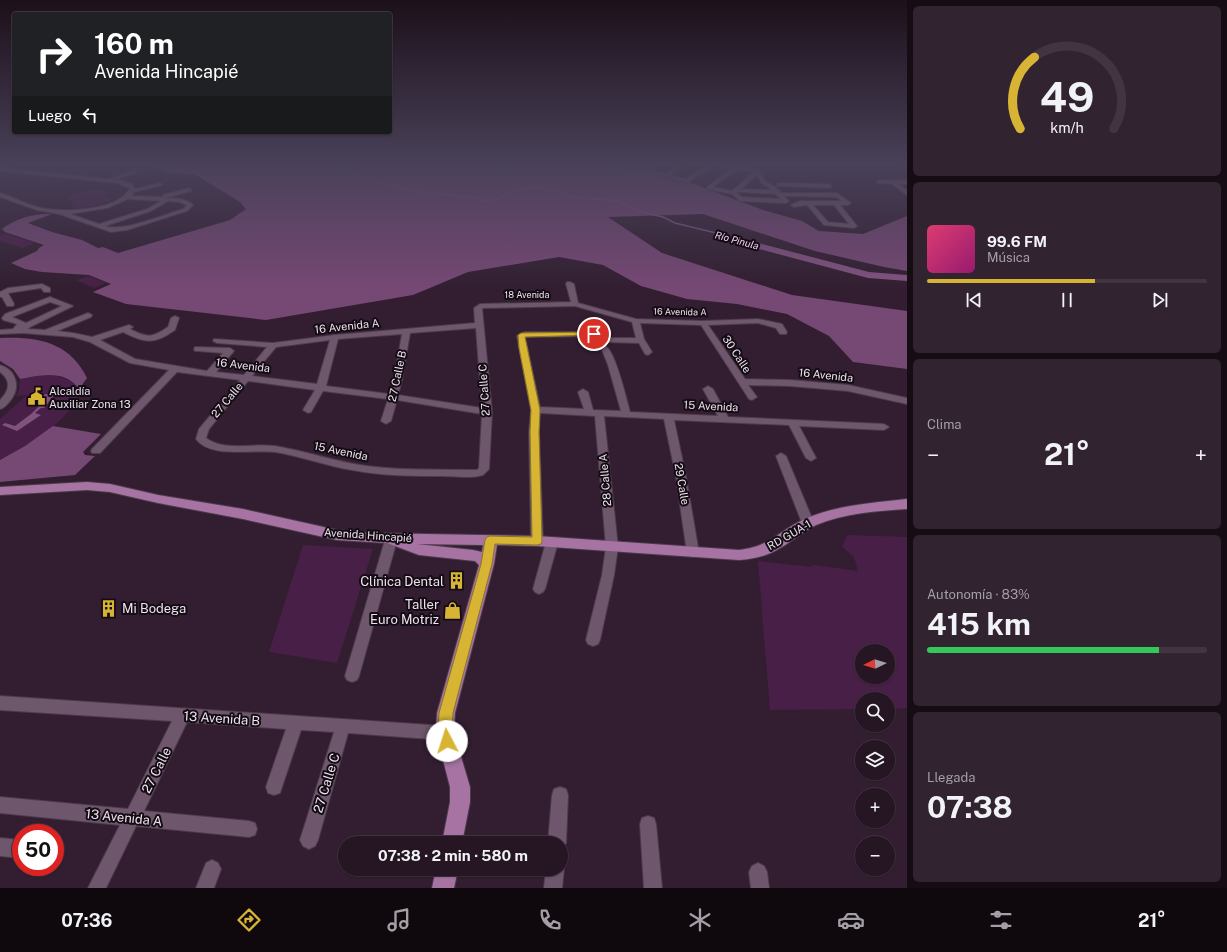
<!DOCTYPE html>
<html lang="es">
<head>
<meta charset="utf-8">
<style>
	:root { --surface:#261624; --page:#322331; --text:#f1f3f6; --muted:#a49fa6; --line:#423541; --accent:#d7b434 }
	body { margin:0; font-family:"Public Sans",sans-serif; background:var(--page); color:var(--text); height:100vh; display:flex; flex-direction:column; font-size:15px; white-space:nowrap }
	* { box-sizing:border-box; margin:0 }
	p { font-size:13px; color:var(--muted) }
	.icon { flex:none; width:22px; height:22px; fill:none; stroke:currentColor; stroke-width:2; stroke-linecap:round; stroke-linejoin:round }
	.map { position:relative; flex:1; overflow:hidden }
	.sheet { display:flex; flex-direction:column; gap:6px; padding:6px; background:#150c14; width:320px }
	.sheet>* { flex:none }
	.guide { position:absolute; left:12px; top:12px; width:380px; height:122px; border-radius:4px; box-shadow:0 1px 3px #0004,0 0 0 1px var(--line); background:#202124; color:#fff; overflow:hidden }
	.needle { width:26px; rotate:265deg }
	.buttons { position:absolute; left:855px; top:644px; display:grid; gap:8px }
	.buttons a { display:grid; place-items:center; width:40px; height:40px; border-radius:50%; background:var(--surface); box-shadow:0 1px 3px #0004,0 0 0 1px var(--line); font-size:20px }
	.speed { position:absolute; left:12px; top:824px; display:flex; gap:8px; font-size:20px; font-weight:700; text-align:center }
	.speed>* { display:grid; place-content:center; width:52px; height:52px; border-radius:50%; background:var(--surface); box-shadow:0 1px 3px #0004,0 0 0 1px var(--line); line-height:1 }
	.speed .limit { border:6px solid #d22; background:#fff; color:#111 }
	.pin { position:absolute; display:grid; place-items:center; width:34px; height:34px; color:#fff; margin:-17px; border:2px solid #fff; border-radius:50%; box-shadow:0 1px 4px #0007 }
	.me { position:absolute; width:44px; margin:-22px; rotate:355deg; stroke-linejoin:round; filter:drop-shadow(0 0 3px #0008) }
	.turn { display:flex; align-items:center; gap:14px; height:84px; padding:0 16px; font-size:18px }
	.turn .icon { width:52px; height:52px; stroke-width:2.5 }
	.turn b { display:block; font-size:28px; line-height:34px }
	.then { display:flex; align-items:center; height:38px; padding:0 16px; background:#0003; gap:8px; font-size:15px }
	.big { font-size:30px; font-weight:700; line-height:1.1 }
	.sheet .card { flex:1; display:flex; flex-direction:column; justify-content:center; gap:6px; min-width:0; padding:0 14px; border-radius:6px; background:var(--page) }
	.sheet .dial { align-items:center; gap:0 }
	.dial svg { height:104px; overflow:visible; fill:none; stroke:var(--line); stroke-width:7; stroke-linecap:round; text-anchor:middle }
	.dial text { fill:var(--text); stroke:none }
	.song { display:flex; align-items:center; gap:12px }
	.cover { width:48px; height:48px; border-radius:6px; background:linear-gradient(135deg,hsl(340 70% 55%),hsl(320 70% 35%)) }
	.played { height:4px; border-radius:2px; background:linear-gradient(90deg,var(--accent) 60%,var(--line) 60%) }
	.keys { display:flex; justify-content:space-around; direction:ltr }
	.heat { display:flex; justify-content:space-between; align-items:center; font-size:22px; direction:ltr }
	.charge { height:6px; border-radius:3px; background:linear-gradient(90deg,#34c759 83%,var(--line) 0) }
	.trip { position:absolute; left:338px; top:836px; width:230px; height:40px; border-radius:20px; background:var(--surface); box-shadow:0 1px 3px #0004,0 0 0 1px var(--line); font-weight:700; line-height:40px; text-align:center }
	.dock { display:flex; height:64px; justify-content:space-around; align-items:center; background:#0f090e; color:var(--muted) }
	.dock .icon { width:28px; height:28px }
	.dock .on { color:var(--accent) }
	.dock b { font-size:18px; color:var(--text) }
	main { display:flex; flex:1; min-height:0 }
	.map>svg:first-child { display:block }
	.green { fill:#481f46; fill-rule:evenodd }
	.forest { fill:#764874 }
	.water { fill:#81527e }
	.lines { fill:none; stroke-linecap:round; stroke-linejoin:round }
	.stream { stroke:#81527e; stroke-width:1.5 }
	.river { fill:#81527e; fill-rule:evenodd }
	.minor-casing { stroke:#4c3b4b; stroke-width:2 }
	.major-casing { stroke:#4c3b4b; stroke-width:2 }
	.minor { fill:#6e576c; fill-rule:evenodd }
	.major { fill:#a673a3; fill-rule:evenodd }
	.route { fill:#d7b434; stroke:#8c7522 }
	.labels { text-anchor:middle; stroke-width:4; stroke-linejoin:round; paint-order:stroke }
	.far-street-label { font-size:9px; fill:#eee1ed; stroke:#140c14 }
	.far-water-label { font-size:10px; font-style:italic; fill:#fbd0f8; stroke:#140c14 }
	.street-label { font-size:11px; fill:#eee1ed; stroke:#140c14 }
	.poi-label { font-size:11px; fill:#eee1ed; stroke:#140c14; text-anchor:start }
	.near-poi-label { font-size:13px; fill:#eee1ed; stroke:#140c14; text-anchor:end }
	.near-street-label { font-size:13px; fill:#eee1ed; stroke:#140c14 }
</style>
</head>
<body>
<main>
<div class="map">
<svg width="907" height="888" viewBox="0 0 907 888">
	<rect width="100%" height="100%" fill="#321e30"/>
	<path class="green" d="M91 189 104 191 108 193 106 197 115 199 99 205 75 209 68 197Z
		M5 234 35 243 22 248 0 241V236Z
		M89 276 106 283 94 288 76 280Z
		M47 373C60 377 72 379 79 389 78 395 76 402 72 407 59 426 21 450 0 460V419L27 395 16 396 19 389 20 379Z
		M847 535 907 537V708L888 709V699H862V709L770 710 758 561 811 567 814 565 858 571 854 557 842 547ZM862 651H888V677H862Z
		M303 545 373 549 337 663 269 652Z"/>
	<path class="forest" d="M142 164H619L665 173 763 210 802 221 819 231 863 234 907 216V271L884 267 815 251 703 214 608 217 662 253 792 295 907 311V369L853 362 829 336 787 314 737 304 687 299 641 286 603 265 559 257 468 272 413 295 266 320 126 304 93 292 111 284 89 275 42 272 25 269 11 263 37 251 39 248 44 245 5 232 2 229C16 218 35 213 52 214L28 223 52 232 82 240 98 248 103 247 118 253 230 220 246 209 240 202 196 175 170 173 162 169Z
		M0 338C37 336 70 342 87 378L79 389C65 369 40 375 20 379L13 369 0 361Z
		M53 426 101 434 83 452 85 455 95 456 75 475 0 482V460L25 446Z"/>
	<path class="water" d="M45 394 54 395 44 408H41L35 413 41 415 17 431 2 425 5 423 15 426 31 414 45 400 40 399Z"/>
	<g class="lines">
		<path class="stream" d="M339 164 350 174 419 192 475 197 489 202 523 189 538 187 581 198 619 201 641 212 663 217 675 223 716 233 751 244"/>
		<path class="river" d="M751 241 869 272 907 275V281L868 278 748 246 746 244 748 242Z"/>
		<defs>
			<path id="minor" d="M623 164H628L629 168H648L653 164H658L651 172 625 170Z
				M681 164H687L670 175 686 179 709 164H725L757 169 765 181 775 187 782 193H837L851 203 848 205H840L857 226 854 228 824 225 807 205 794 207 791 205 800 201H842L836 197 784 196 789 201 786 203 740 201 732 194 707 189V187L731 169 715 165 687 183 662 176ZM736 170 753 171 754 172 732 191 713 187ZM757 175 761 183 772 190 741 189ZM738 192 775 194 781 199 742 197 737 193ZM813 205H834L849 224 828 222Z
				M900 164H905L907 170Z
				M0 167 109 179 134 170 136 171V173L117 179 132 184 135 189 160 183 163 185 134 192 132 196 164 197 163 195 189 188 192 190 191 191 166 198C175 198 186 198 193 205L187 211 127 230 111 232 59 214 37 210 0 197V193C14 197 27 205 41 208 63 212 118 212 130 188L116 183 0 171ZM128 199 161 201 147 209 99 224 70 214 107 208ZM168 201 179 202 187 205 183 209C163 215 124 232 105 226L151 211Z
				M879 180H907V184H898L907 190V195L892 184 877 183V181Z
				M779 183 829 184 832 186 829 188 777 186V184Z
				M567 282H570L574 284 578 303 636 319 703 321 758 319 782 324 787 332 786 334H780L776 328 758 323 708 325 745 379 790 380 848 385 907 398V404L848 391 790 386 748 385 757 397 752 400 749 399 701 325 640 323 644 339 652 352 648 355 645 354 639 343 604 342 600 340 604 338H636L632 322 575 306 482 308 492 412 489 469 483 475C471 479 456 476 443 476 413 476 382 476 352 470 326 466 301 456 275 452 252 449 211 459 196 439L199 429 240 380 177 372 100 453H92L91 451 92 449 169 370 130 363 90 342 73 337 23 333 0 334V330L13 329 17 324 3 320 2 318 5 314 50 297 73 306 30 327 28 329 45 330 88 313 92 315 91 317 57 331 73 333 92 337 129 325 133 327 130 329C147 338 152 338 168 327L171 318 175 316 179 318 175 330C154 345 145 343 123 332L100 340 135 359 207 371 223 353 198 351H195L194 349 195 347 230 348 234 351 216 372 244 375 267 347 217 343 213 341 214 339 273 343 335 335 475 323 474 308 480 304 571 302 566 284ZM50 302 62 306 26 323 12 317ZM476 328 482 408 398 395 402 380 410 333ZM402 334 394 380 389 394 326 386 338 339ZM330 340 317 384 252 376 276 347ZM248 381 315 390 303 410 308 413 311 412 323 391 388 399 381 421 386 424 391 421 397 400 482 414 479 468 477 470C440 469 403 471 367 466 336 462 306 451 275 446 252 443 225 452 206 438L209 429Z
				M42 284 50 288V292H44L41 288 8 293 14 304 13 306H7L2 297H0V292L8 288Z
				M525 332H594L598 334 594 336 525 337 540 407 584 409 578 392 583 389 588 392 593 410 621 411 608 365 602 350 606 347C615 350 627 401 630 412L718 416 703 389 708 386 713 389 728 417 884 424 889 427 884 430 799 426 816 458 811 461 806 458 789 425 674 420 686 477 699 553 697 556 693 557 689 556 687 553 676 477 664 419 604 416 618 547 614 575 600 640 598 644 593 646 588 644 586 640 602 575 606 547 595 416 540 413 539 432 543 541 541 544 537 545 533 544 531 541 529 432 531 410 517 336Z
				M0 365C17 370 21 388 10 401 7 404 5 408 0 409V400C9 391 12 381 0 372Z
				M781 453 786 456 814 523 812 526H804L802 523 776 456Z
				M391 536 395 537 397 540 359 676 357 680 352 682 347 680 345 676 385 540 387 537Z
				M552 538 556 539 558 542 545 589 543 592 539 594 535 592 533 589 546 542 548 539Z
				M0 696 445 726 450 728 453 733 450 738 445 740 348 733 318 840 315 846 309 849 303 846 300 840 334 732 301 730 280 793 274 795 268 793 266 787 286 729 187 722 144 811 249 821 255 823 257 829 255 835 249 837 136 826 106 888H88L120 825 0 813V797L128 809 172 721 0 710Z
				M560 787 566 789 568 795 566 843 563 849 561 850V843H548L552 795 554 789Z
				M648 816 654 818 656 824 662 888H644L640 824 642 818Z
				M0 838 21 840V858L0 856Z
				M212 860 218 863 221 869 214 888H196L206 863Z
				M561 863 564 869 562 888H544L546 869H561Z
				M758 863 764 866 767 872 769 888H751L749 872 752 866Z"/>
			<path id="major" d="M87 482 110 484 158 495 243 509 337 530 370 533 537 536 739 550C772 546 778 531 805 519 837 505 873 503 907 499V509C877 511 845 513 816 525 803 531 793 541 780 548 768 556 753 559 739 560L537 546 497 545 494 564 455 713 454 733 470 787V802L462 843H442L450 802V787L436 733 437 713 479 565 475 561 419 555 387 543 337 540 243 519 158 503 110 492 87 490 0 495V487ZM417 544 483 545 482 552 473 550Z
				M436 869H458L454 888H432Z"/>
		</defs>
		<use href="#minor" class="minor-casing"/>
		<use href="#major" class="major-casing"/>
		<use href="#minor" class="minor"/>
		<use href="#major" class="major"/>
	</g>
	<linearGradient id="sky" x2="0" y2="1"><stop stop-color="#1c101a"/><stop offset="0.57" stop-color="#494159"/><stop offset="1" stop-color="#494159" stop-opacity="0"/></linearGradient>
	<rect width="907" height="289" fill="url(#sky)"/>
	<path class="route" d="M594 332 598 334 596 335 525 337 540 410 539 432 542 541 541 544 537 545 495 544 492 564 453 713 452 733 454 741 452 746 447 748 442 746 438 733 439 713 481 564 485 540 487 537 490 536 532 537 530 432 531 410 519 348 518 335 521 333Z"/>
	<defs>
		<symbol id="civic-bare" viewBox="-9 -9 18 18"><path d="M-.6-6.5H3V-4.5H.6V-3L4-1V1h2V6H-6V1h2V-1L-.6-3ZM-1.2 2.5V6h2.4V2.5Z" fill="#d7b434" stroke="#140c14" stroke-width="2.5" paint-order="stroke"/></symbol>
		<symbol id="building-bare" viewBox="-9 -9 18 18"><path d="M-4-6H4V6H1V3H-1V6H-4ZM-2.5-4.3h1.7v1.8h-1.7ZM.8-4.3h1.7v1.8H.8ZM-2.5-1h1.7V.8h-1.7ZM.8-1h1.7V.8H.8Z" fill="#d7b434" stroke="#140c14" stroke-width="2.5" paint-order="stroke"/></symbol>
		<symbol id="shop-bare" viewBox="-9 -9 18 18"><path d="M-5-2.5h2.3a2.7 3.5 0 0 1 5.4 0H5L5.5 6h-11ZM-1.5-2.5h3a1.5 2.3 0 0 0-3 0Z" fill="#d7b434" stroke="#140c14" stroke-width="2.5" paint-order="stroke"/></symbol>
	</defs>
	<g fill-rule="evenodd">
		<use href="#civic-bare" x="24" y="384" width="25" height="25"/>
		<use href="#building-bare" x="444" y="568" width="25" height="25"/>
		<use href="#building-bare" x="96" y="596" width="25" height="25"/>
		<use href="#shop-bare" x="440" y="598" width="25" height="25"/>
	</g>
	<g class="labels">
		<g class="far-street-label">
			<text x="527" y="298">18 Avenida</text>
			<text transform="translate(680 312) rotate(1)" y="3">16 Avenida A</text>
		</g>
		<g class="far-water-label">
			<text transform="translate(737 240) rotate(15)" y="4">Río Pinula</text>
		</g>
		<g class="street-label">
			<text transform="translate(347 326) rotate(-6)" y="4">16 Avenida A</text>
			<text transform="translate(737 354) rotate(57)" y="4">30 Calle</text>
			<text transform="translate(243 365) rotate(7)" y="4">16 Avenida</text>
			<text transform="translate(826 375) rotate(6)" y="4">16 Avenida</text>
			<text transform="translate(397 376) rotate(-78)" y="4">27 Calle B</text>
			<text transform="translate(484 390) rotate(-94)" y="4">27 Calle C</text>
			<text transform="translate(227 400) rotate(-50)" y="4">27 Calle</text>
			<text transform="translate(711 406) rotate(3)" y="4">15 Avenida</text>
			<text transform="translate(341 451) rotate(12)" y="4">15 Avenida</text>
			<text transform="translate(605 480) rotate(-95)" y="4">28 Calle A</text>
			<text transform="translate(682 484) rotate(80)" y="4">29 Calle</text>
			<text transform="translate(368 535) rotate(4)" y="4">Avenida Hincapié</text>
			<text transform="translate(789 535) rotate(-30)" y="4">RD GUA-1</text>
		</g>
		<g class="poi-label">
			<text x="49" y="395">Alcaldía<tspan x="49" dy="13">Auxiliar Zona 13</tspan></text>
		</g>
		<g class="near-poi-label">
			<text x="444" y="586">Clínica Dental</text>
			<text x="439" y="609">Taller<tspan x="439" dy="15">Euro Motriz</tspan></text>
			<text x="122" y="613" text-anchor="start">Mi Bodega</text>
		</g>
		<g class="near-street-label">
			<text transform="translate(222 718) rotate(4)" y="5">13 Avenida B</text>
			<text transform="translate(156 770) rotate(-63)" y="5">27 Calle</text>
			<text transform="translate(326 783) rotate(-73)" y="5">27 Calle C</text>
			<text transform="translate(124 817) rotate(6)" y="5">13 Avenida A</text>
		</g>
	</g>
</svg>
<div class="buttons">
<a><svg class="needle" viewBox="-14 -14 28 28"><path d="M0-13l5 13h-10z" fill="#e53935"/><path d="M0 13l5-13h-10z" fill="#a49fa6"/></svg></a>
<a><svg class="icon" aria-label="search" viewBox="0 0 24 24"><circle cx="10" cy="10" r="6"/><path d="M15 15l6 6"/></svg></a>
<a><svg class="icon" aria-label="layers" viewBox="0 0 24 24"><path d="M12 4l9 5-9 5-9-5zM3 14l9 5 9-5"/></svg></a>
<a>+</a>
<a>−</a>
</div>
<div class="speed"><div class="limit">50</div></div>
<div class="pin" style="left:594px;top:334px;background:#d93025"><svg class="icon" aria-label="arrive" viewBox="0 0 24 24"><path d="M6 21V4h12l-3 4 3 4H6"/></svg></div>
<svg class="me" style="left:447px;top:741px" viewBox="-20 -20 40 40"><circle r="19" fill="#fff"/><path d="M0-13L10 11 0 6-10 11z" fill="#d7b434"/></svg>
<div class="trip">07:38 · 2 min · 580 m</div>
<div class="guide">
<div class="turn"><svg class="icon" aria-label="right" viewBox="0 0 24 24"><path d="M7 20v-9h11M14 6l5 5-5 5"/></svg><div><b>160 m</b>Avenida Hincapié</div></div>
<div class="then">Luego<svg class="icon" aria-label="left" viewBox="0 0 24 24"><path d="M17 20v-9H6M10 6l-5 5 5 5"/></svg></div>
</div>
</div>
<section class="sheet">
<div class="card dial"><svg viewBox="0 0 100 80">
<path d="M14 69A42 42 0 1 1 86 69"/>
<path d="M14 69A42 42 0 0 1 25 14" stroke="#d7b434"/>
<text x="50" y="56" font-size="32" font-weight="700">49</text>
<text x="50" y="72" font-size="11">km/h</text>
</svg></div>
<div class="card">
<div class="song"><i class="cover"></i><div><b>99.6 FM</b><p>Música</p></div></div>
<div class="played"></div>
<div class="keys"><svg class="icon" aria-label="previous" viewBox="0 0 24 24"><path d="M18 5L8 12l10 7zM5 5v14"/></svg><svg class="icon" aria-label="pause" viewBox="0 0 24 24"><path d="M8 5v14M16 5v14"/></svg><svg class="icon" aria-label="next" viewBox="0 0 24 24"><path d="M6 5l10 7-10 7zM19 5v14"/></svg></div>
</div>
<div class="card"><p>Clima</p>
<div class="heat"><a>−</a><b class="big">21°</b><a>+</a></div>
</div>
<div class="card"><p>Autonomía · 83%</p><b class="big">415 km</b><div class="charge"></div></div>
<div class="card"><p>Llegada</p><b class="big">07:38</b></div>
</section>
</main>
<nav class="dock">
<b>07:36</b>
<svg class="icon on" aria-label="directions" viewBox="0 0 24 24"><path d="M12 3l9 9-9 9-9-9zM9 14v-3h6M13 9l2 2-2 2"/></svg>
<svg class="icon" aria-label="music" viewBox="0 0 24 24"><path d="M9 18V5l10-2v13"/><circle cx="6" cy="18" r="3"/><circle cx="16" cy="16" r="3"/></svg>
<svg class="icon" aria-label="phone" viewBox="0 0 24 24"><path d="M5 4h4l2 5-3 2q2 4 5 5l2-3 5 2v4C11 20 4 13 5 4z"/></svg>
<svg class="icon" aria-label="climate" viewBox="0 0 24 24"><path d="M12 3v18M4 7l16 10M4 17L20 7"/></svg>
<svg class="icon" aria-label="car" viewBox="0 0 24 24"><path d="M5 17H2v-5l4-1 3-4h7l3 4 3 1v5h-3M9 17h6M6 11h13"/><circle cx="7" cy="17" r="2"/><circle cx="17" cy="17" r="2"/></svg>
<svg class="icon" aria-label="filters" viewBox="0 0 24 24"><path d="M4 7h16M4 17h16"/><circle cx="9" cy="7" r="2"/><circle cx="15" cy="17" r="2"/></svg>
<b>21°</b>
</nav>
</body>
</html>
